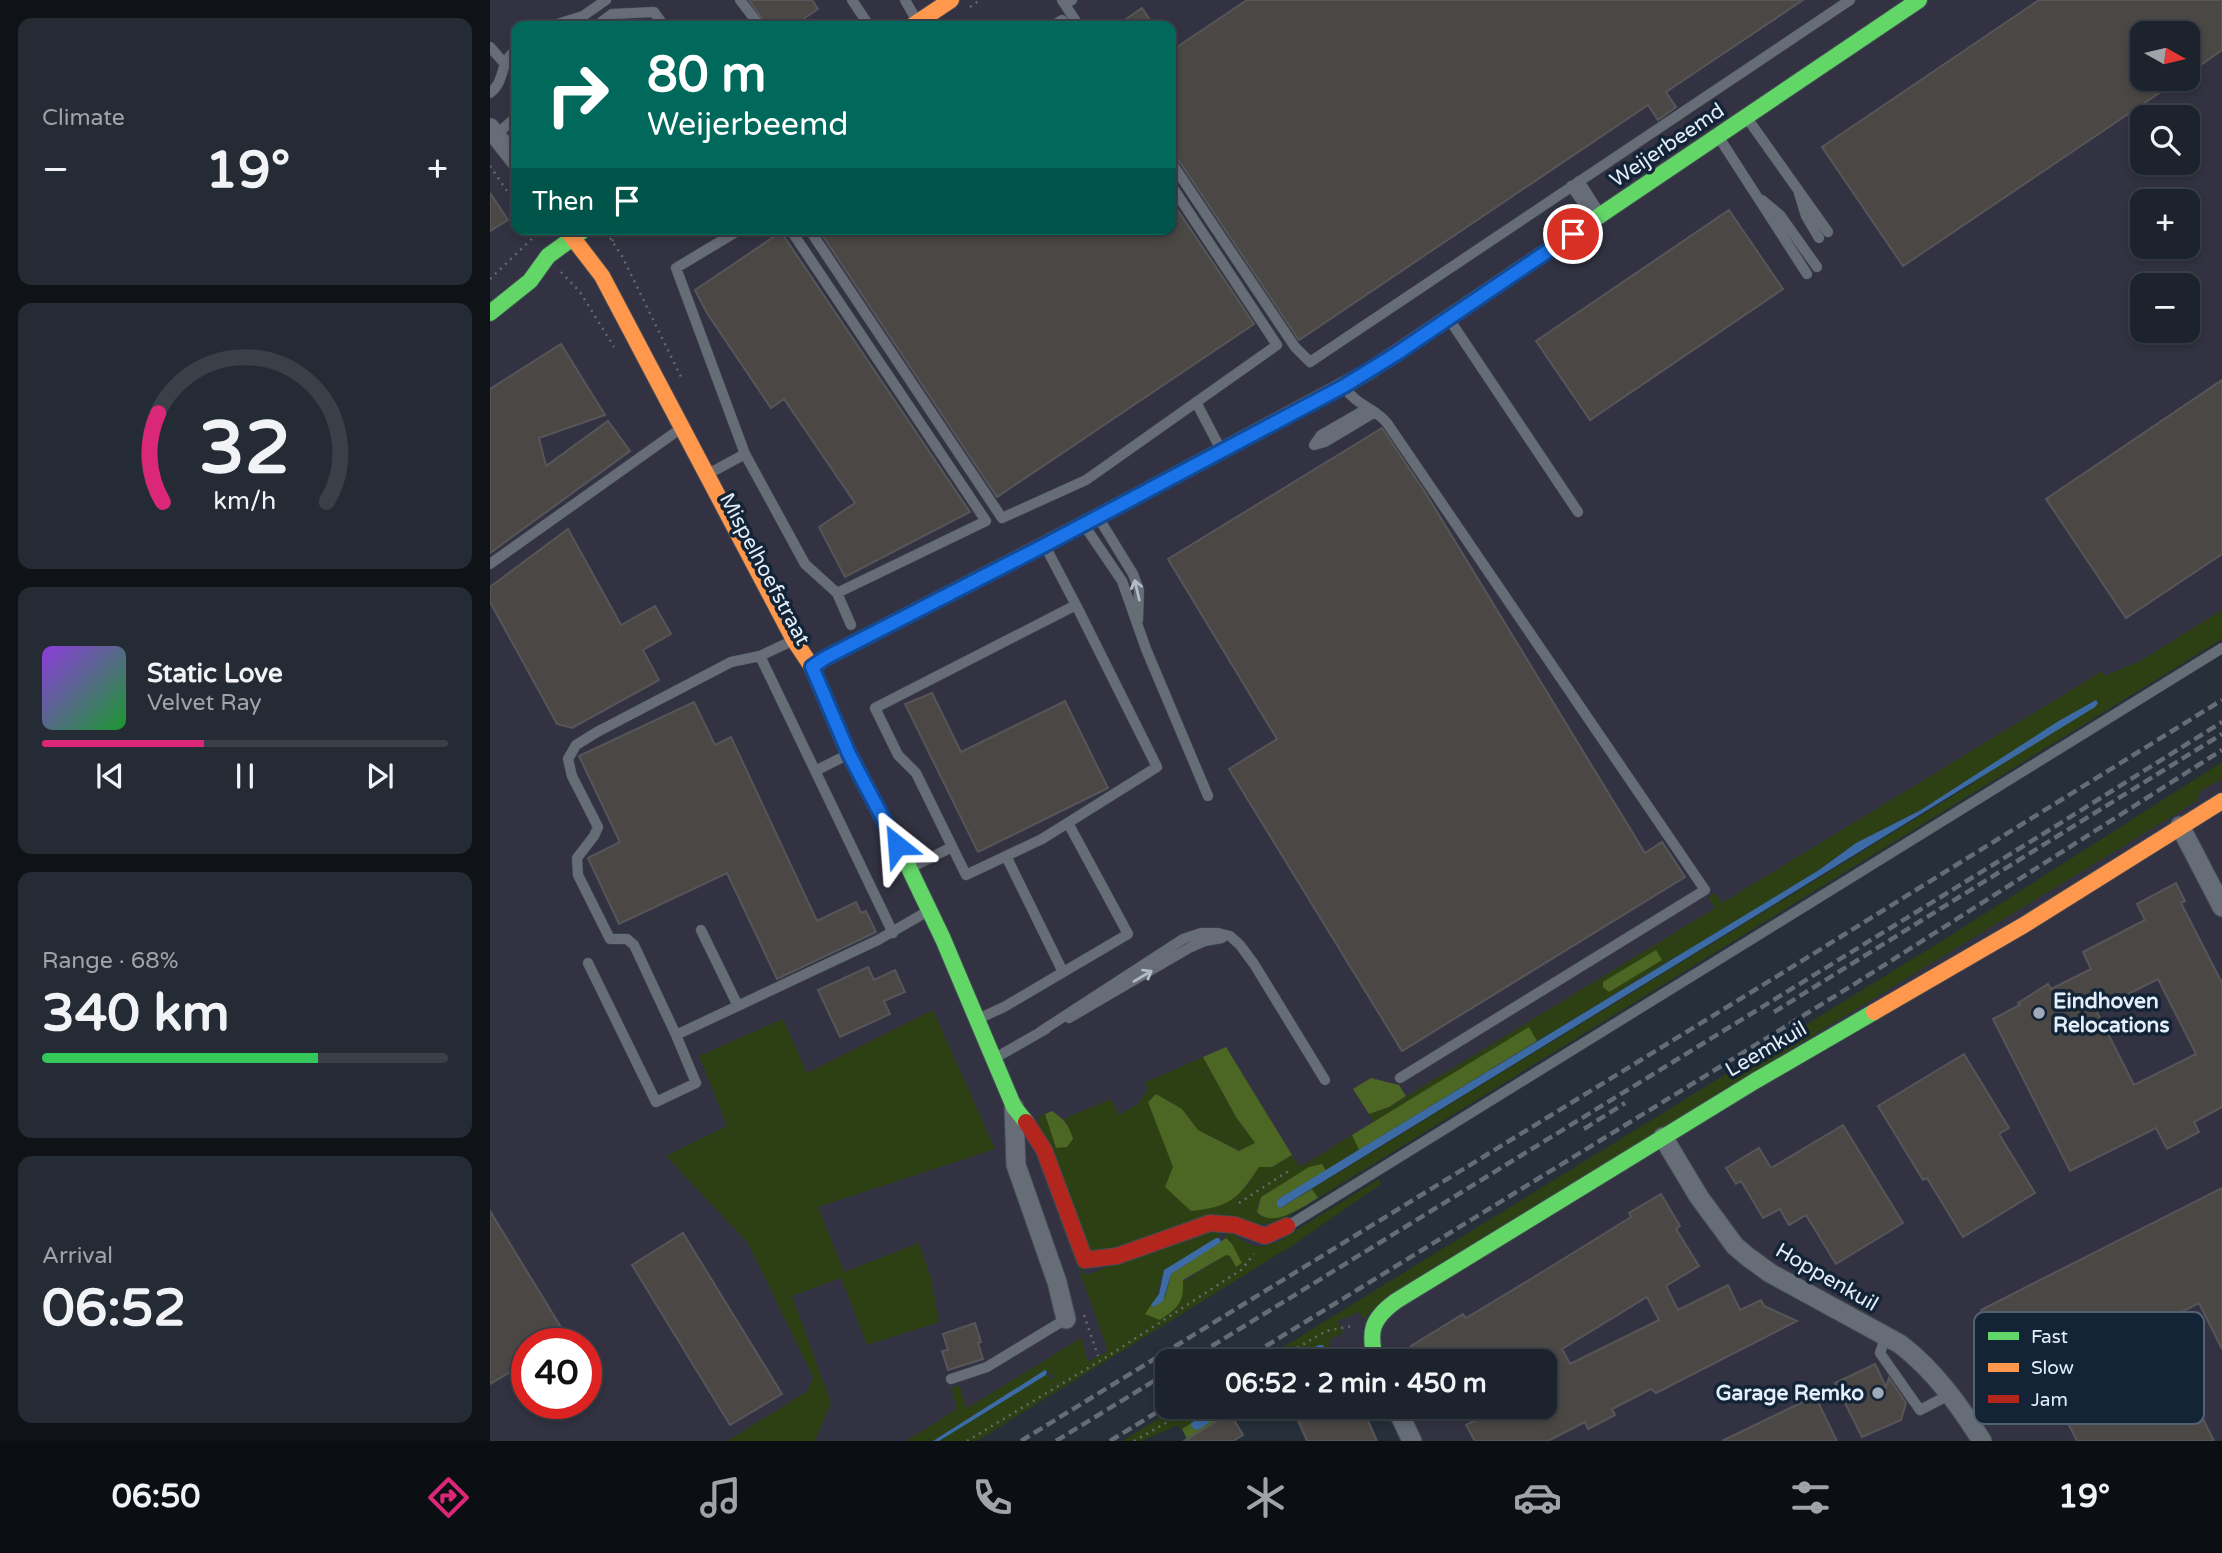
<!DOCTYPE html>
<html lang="en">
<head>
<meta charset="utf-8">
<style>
	:root { --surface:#1c232c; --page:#252b34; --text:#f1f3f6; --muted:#a0a4a9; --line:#3a4048; --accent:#db2777 }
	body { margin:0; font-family:"Varela Round",sans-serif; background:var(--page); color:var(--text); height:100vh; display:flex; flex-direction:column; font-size:26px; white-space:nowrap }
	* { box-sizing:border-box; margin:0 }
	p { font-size:23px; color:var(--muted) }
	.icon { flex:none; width:38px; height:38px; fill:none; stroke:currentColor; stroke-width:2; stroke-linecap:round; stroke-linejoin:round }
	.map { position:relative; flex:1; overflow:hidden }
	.details { display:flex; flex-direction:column; gap:18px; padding:18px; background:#0f1318; width:490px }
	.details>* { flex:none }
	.hud { position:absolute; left:21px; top:21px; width:665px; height:214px; border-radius:14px; box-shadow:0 4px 10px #0003,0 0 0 2px var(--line); background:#00695c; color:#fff; overflow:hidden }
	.needle { width:46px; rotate:98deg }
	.controls { position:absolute; left:1640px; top:21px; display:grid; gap:14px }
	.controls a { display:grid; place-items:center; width:70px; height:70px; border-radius:14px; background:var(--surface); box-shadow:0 4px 10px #0003,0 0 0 2px var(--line); font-size:35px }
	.speed { position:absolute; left:21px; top:1328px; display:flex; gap:14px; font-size:35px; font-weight:700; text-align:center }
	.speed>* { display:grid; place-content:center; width:91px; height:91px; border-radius:50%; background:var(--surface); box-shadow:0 4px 10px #0003,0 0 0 2px var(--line); line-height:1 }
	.speed .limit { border:10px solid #d22; background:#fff; color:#111 }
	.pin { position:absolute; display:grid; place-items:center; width:60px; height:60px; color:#fff; margin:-30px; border:4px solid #fff; border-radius:50%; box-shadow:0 2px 7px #0007 }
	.me { position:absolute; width:77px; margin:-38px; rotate:332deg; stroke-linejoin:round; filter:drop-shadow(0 0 5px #0008) }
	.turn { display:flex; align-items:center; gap:24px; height:147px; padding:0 21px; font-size:32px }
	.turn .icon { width:91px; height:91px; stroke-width:2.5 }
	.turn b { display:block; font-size:49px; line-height:60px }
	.then { display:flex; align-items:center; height:66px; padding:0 21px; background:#0003; gap:14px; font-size:26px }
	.big { font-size:52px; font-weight:700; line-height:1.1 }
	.details .tile { flex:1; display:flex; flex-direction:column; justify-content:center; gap:10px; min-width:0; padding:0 24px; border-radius:14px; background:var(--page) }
	.details .dial { align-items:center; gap:0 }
	.dial svg { height:182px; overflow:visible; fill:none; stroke:var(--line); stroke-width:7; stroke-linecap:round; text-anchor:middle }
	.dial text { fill:var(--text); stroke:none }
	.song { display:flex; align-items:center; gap:21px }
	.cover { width:84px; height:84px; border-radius:10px; background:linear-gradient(135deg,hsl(270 70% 55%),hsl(130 70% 35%)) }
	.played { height:7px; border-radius:4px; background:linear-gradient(90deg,var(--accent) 40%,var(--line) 40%) }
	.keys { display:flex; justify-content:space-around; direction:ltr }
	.heat { display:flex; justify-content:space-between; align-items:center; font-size:38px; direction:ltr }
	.charge { height:10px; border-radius:5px; background:linear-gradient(90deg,#34c759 68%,var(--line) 0) }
	.trip { position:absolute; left:665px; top:1349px; width:402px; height:70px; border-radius:14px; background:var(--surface); box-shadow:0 4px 10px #0003,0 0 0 2px var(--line); font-weight:700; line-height:70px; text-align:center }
	.menu { display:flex; height:112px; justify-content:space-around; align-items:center; background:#0b0e12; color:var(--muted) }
	.menu .icon { width:49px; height:49px }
	.menu .on { color:var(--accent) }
	.menu b { font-size:32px; color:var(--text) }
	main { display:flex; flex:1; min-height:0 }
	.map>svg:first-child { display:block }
	.industrial { fill:#333242; fill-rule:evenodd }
	.green { fill:#2d4013 }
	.forest { fill:#4b6723 }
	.water { fill:#3d6ba6 }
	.building { fill:#4b4744; stroke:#565659; stroke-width:2; fill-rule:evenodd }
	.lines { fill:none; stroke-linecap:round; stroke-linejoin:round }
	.lane-casing { stroke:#424b54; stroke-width:11 }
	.street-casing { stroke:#424b54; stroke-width:21 }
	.fast-casing { stroke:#424b54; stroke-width:18 }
	.slow-casing { stroke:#424b54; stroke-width:18 }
	.jam-casing { stroke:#424b54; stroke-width:18 }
	.path { stroke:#626971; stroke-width:2.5; stroke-dasharray:2 5; stroke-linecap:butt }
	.lane { stroke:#676d76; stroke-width:10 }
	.street { stroke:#676d76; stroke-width:19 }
	.fast { stroke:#63d668; stroke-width:16 }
	.slow { stroke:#ff974d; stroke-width:16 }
	.jam { stroke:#b3261e; stroke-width:16 }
	.rail { stroke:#666c75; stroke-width:4.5; stroke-dasharray:10 5; stroke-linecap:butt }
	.oneway { stroke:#b1bac6 }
	.route-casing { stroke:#114b97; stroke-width:18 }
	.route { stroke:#1a73e8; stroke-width:12 }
	.poi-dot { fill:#a1abb7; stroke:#142437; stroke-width:2.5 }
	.labels { text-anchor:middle; stroke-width:7; stroke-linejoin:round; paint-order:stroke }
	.street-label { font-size:21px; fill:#e3eefb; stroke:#142437 }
	.poi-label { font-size:21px; font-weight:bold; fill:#e3eefb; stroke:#142437; text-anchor:start }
	.key { fill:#142437; stroke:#526172; stroke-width:2 }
	.key-label { font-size:19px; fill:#e3eefb }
</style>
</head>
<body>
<main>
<section class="details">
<div class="tile"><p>Climate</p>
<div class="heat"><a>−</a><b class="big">19°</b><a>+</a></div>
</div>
<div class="tile dial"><svg viewBox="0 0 100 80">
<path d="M14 69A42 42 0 1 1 86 69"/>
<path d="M14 69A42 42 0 0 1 12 30" stroke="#db2777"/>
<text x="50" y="56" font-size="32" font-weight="700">32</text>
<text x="50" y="72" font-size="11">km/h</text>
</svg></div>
<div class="tile">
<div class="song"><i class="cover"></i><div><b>Static Love</b><p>Velvet Ray</p></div></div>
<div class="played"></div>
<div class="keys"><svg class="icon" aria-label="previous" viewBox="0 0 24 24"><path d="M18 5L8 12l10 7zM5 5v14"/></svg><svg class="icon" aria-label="pause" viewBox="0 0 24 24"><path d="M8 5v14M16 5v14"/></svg><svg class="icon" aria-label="next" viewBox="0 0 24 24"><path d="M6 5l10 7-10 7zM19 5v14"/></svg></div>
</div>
<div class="tile"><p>Range · 68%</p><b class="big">340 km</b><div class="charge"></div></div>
<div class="tile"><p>Arrival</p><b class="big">06:52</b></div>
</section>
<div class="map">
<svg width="1732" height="1441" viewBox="0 0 1732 1441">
	<rect width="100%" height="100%" fill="#262f3a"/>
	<path class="industrial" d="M0 0H1732V625L810 1167 789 1207 806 1241 675 1310 631 1344 568 1379H561L557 1372 431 1441H0ZM26 26H681V229H26ZM1652 33H1698V79H1652ZM1652 117H1698V163H1652ZM1652 201H1698V247H1652ZM1652 285H1698V331H1652ZM37 1344H96V1404H37Z
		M1732 770V1441H917L888 1407H1055V1362L847 1361 840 1354 838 1335 834 1328Z"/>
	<path class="green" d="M1732 610V639L828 1198 822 1189 1479 786 1604 700 1477 782 1431 810 1366 843 1329 870 1047 1041 1038 1028 884 1122 879 1114 899 1107 1225 908 1218 897 1225 893 1232 903 1588 686 1612 671 1615 676 1652 660Z
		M1732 762V779L1709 792 1707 801 897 1296 873 1319 869 1312 848 1321 853 1333 839 1340 840 1354 827 1361H817L834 1350 829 1345 799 1361 762 1362 775 1354 777 1357 1463 934Z
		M443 1010 505 1149 328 1207 354 1272 429 1243 441 1278 449 1322 377 1345 351 1278 302 1296 341 1403 325 1441H237L318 1391 323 1377 258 1243 176 1156 237 1126 209 1056 293 1019 317 1073Z
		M713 1057 746 1117 766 1143 750 1151 708 1130 692 1109 667 1095 658 1101 684 1167 756 1187 769 1167H783L802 1155 810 1167 862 1135 869 1150 836 1171 832 1164 768 1204 767 1211 770 1216 785 1217 804 1212 791 1221 597 1255 547 1119 555 1114 566 1148 580 1128 574 1119 621 1099 629 1115 648 1104 657 1091 656 1082Z
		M547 1152 592 1272 597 1275 706 1232 726 1227 731 1240 729 1238 674 1270 666 1299 736 1255 740 1256 742 1244 736 1238 735 1229C759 1243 762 1253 789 1241L889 1179 891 1184 803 1245 487 1441H449L557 1374 561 1379 566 1378 556 1370 443 1441H416L467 1409 461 1388 469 1385 477 1408 591 1338 598 1362 618 1351Z
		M688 1407H724L692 1429 688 1425 651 1441H632Z"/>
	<path class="forest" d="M1166 950 1172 960 1119 992 1113 987V982Z
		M1039 1027 1047 1041 869 1150 862 1135Z
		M736 1047 802 1155 782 1167H769C748 1199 740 1207 701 1211L675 1187 683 1167 658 1102 666 1094 692 1109 708 1130 749 1151 765 1143 746 1117 713 1057Z
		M881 1078 909 1085 916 1096 899 1107 879 1114 863 1089Z
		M562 1111C574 1119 579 1125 583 1139L577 1147 566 1148 555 1114Z
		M832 1164 836 1171 787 1200 790 1208 822 1189 828 1198C812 1207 783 1229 767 1212L771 1197 819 1167Z
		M736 1238 742 1244 752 1263 746 1267 740 1256 736 1255 693 1280C694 1304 688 1307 670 1320L655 1314 661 1305 663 1307 675 1297 681 1274Z
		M737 1410V1415L697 1439 692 1429 701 1423 707 1430Z"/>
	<path class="water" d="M1606 700 1608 703 1605 707 790 1208 787 1206V1200L857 1157 1329 870 1366 843 1431 810 1567 722Z
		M726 1238H729L731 1242 681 1274 673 1301 663 1307 661 1305 669 1294 674 1270Z
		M829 1345H833L835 1350 817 1361H799Z
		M555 1370 557 1372 556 1375 449 1441H443Z
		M724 1407H741L711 1428 707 1430 701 1427V1423Z"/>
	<path class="building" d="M259 0H322L328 9 303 26H277Z
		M757 0H1313L1176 92 1186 107 1168 120 1158 105 809 340 681 149V51Z
		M1549 0H1732V50L1698 74V33H1652V79H1690L1413 266 1332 147Z
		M652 8 664 26H626Z
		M0 193 18 220 0 231Z
		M681 200 764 324 507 497 328 229H681Z
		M1239 210 1293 289 1100 420 1046 341Z
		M291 232 480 512 355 577 329 527 365 503 294 399 281 408 217 313 205 290Z
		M71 344 115 415 49 438 56 466 118 421 140 451 0 553V389Z
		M1732 380V554L1636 618 1556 499Z
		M892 428 935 492 1155 853 1172 842 1195 877 912 1051 739 769 787 739 678 559Z
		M78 529 131 625 165 606 181 634 153 650 169 680 82 728 67 724 0 602V587Z
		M442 693 471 752 575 701 618 788 488 852 415 704Z
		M204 702 225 745 241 737 327 921 366 902 371 913 376 911 386 932 287 979 237 873 129 924 98 858 130 842 89 756Z
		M1686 883 1695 901 1691 903 1732 983V1107L1704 1122 1709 1132 1677 1149 1666 1128 1580 1171 1503 1019 1530 1005 1528 1003 1558 984 1561 989 1601 969 1593 952 1655 920 1647 904ZM1668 979 1706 1054 1644 1085 1606 1010Z
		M378 967 384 980 405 970 415 992 394 1001 400 1014 350 1037 328 990Z
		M1474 1054 1519 1128 1509 1134 1545 1193 1473 1237 1437 1178 1433 1180 1388 1106Z
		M1353 1125 1413 1223 1346 1264 1316 1215 1299 1225 1290 1209 1273 1218 1251 1181 1246 1184 1236 1168 1269 1148 1281 1168Z
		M1732 1188V1349L1709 1303 1666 1325 1724 1441H1587L1546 1361 1518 1375 1490 1320 1494 1316 1491 1310Z
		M1171 1194 1190 1226 1186 1229 1209 1266 1176 1286 1188 1310 1238 1285 1250 1310 1271 1300 1274 1306 1307 1321 1166 1393 1161 1389 1122 1409 1125 1415 1098 1429 1095 1422 1058 1441H985L976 1425 996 1415 992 1407H1055V1347L1032 1362H941L938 1357 931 1361 921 1346 973 1314 976 1318 1054 1271 1141 1217 1139 1213ZM1157 1297 1169 1320 1080 1364 1072 1349Z
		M0 1211 77 1337 66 1344H37V1362L0 1384Z
		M193 1233 292 1394 240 1425 142 1265Z
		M485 1323 491 1342 488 1343 493 1359 458 1370 452 1351 458 1350 453 1334Z
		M1385 1364 1396 1387 1399 1378 1416 1403 1411 1420 1372 1437 1345 1383Z
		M1325 1396 1347 1441H1232Z
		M802 1407H872L887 1441H817Z
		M740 1413 753 1435 743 1441H694Z"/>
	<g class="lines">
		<defs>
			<path id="lane" d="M250 0 270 26
				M362 0 376 21 374 26
				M415 0 427 21
				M572 0 589 26
				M580 1 582 0
				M61 26 93 16 116 0
				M106 26 122 14 164 12 174 26
				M562 26 572 20 576 26
				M0 47 15 64
				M0 93C16 81 9 62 26 50
				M1257 118 1338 232
				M6 135 26 117
				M1228 136 1317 274
				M681 162 805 347 820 362 1360 0
				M1089 181 1110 214
				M1081 186 1104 219
				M1309 193 1316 216 1329 238
				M1272 200 1290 215 1327 267
				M251 229 186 268 255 454 315 564 347 593 496 521 300 229
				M319 229 512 518 596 480 787 345 681 185
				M959 319 1088 512
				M855 388C866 405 885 408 897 423L1215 890 910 1078
				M706 402 730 448
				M824 445 835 442 885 412
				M824 445 831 435 878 408
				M218 474 255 454
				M608 517 643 574 649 590 648 620
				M594 525 632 581 656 649 718 796
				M555 546 586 605 385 708 408 755 426 773 476 875 552 839 667 767 586 605
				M0 564 190 429
				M347 593 361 625
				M304 640 270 656 241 662 107 732 86 745 78 759 82 776 108 827 104 836 87 858 88 875 120 939H137L144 945 186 1035 388 940 438 911
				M270 656 403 933
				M325 771 359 754
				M516 856 573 972
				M420 868 462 847
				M211 930 248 1006
				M98 963 166 1102 206 1083 186 1035
				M490 1018 514 1007 638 934 578 823
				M579 1018 699 948 715 941 732 938
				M550 1032 693 939 711 933H728L740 936 750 945 764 964 835 1080
				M505 1058 556 1029
				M798 1226 1732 648
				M1396 1336 1390 1353 1430 1410 1461 1394
				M461 1379 497 1367 576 1319"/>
			<path id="street" d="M0 128 26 161
				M1690 826 1732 907
				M524 1107 526 1165 567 1282 576 1319
				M1173 1137 1209 1197 1245 1246 1258 1257 1280 1273 1410 1344C1445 1371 1469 1405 1492 1441
				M906 1407 922 1441"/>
			<path id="fast" d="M1035 266 1429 0
				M0 313 40 281 58 256 95 229
				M358 752 419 868 453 939 524 1107 536 1122
				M886 1362C878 1332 881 1319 906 1301L1265 1081 1384 1012"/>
			<path id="slow" d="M422 26 461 0
				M76 229 112 276 304 640 322 667 358 752
				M613 514 878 372 1035 266
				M1384 1012 1534 925 1732 801"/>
			<path id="jam" d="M322 667 335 658 613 514
				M536 1122 554 1150 595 1260 627 1256 720 1223 745 1225 775 1236 797 1226"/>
		</defs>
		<use href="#lane" class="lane-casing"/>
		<use href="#street" class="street-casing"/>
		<use href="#fast" class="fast-casing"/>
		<use href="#slow" class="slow-casing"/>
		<use href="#jam" class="jam-casing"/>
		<path class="path" d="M480 7 490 0
			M0 166 26 204
			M42 229 47 239
			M116 232 132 256 193 381
			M122 241 136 229
			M71 272 90 292 124 347
			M0 279 52 229
			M749 1203 800 1170
			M594 1315 608 1356
			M783 1362 836 1331 862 1326
			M477 1441 618 1356 751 1270 764 1254
			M644 1441 704 1407"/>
		<use href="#lane" class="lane"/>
		<use href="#street" class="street"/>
		<use href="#fast" class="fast"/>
		<use href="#slow" class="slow"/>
		<use href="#jam" class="jam"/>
		<path class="rail" d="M1284 1012 1732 734
			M1094 1129 1135 1103
			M696 1362 1561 829 1732 722
			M750 1362 1363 985 1732 750
			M531 1441 1281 980 1732 700
			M566 1441 677 1373
			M620 1441 677 1406"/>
	</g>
	<defs><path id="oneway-shaft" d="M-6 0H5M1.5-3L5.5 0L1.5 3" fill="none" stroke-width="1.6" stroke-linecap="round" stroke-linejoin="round" transform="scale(1.75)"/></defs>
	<g class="oneway">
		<use href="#oneway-shaft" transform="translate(647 590) rotate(-103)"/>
		<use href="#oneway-shaft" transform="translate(653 976) rotate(-31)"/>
	</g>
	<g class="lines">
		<defs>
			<path id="route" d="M407 845 359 754 322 667 335 658 555 545 854 386 906 354 1083 234"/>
		</defs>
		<use href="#route" class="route-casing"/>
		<use href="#route" class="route"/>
	</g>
	<g class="poi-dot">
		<circle cx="1549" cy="1013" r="7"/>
		<circle cx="1388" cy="1393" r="7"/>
	</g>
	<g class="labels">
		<g class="street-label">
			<text transform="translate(1177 145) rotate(-34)" y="7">Weijerbeemd</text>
			<text transform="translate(275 569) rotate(62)" y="7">Mispelhoefstraat</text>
			<text transform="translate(1276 1049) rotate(-30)" y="7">Leemkuil</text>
			<text transform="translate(1337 1277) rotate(30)" y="7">Hoppenkuil</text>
		</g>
		<g class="poi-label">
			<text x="1563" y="1008">Eindhoven<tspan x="1563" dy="24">Relocations</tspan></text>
			<text x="1374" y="1400" text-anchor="end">Garage Remko</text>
		</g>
	</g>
	<rect x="1484" y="1312" width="230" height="112" rx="10" class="key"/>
	<rect x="1498" y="1332" width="31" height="8" fill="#63d668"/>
	<rect x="1498" y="1363" width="31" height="9" fill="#ff974d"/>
	<rect x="1498" y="1395" width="31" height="8" fill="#b3261e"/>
	<g class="key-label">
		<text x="1541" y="1343">Fast</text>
		<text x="1541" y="1374">Slow</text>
		<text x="1541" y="1406">Jam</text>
	</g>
</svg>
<div class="controls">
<a><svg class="needle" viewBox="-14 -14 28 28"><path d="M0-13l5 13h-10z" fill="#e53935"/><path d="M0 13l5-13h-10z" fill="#a0a4a9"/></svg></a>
<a><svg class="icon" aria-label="search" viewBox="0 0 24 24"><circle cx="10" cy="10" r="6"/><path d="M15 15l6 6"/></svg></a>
<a>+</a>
<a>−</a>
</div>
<div class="speed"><div class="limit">40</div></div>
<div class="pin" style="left:1083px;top:234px;background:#d93025"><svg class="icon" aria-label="arrive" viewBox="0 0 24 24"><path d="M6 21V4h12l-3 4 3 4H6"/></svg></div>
<svg class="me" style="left:407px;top:845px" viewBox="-20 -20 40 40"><path d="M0-17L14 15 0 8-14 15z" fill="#1a73e8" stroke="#fff" stroke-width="4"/></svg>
<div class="trip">06:52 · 2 min · 450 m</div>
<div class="hud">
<div class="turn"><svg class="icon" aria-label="right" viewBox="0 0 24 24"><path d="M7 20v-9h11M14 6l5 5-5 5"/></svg><div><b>80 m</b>Weijerbeemd</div></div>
<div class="then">Then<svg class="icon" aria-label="arrive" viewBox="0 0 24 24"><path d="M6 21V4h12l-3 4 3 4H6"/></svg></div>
</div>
</div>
</main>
<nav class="menu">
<b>06:50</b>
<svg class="icon on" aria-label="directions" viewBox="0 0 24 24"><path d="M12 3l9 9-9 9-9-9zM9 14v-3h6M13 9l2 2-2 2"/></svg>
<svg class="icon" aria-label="music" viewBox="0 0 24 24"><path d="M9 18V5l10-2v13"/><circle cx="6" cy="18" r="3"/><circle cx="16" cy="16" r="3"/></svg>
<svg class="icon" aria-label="phone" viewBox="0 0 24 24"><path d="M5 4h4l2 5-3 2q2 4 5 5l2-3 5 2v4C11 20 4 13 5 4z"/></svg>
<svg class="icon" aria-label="climate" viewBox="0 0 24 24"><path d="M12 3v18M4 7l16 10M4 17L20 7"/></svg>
<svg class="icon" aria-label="car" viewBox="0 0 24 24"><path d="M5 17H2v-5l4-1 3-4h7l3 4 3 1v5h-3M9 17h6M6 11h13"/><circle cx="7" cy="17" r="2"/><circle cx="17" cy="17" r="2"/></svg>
<svg class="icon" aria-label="filters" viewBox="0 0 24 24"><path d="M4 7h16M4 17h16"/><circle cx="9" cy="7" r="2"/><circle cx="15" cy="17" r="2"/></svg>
<b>19°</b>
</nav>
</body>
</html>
